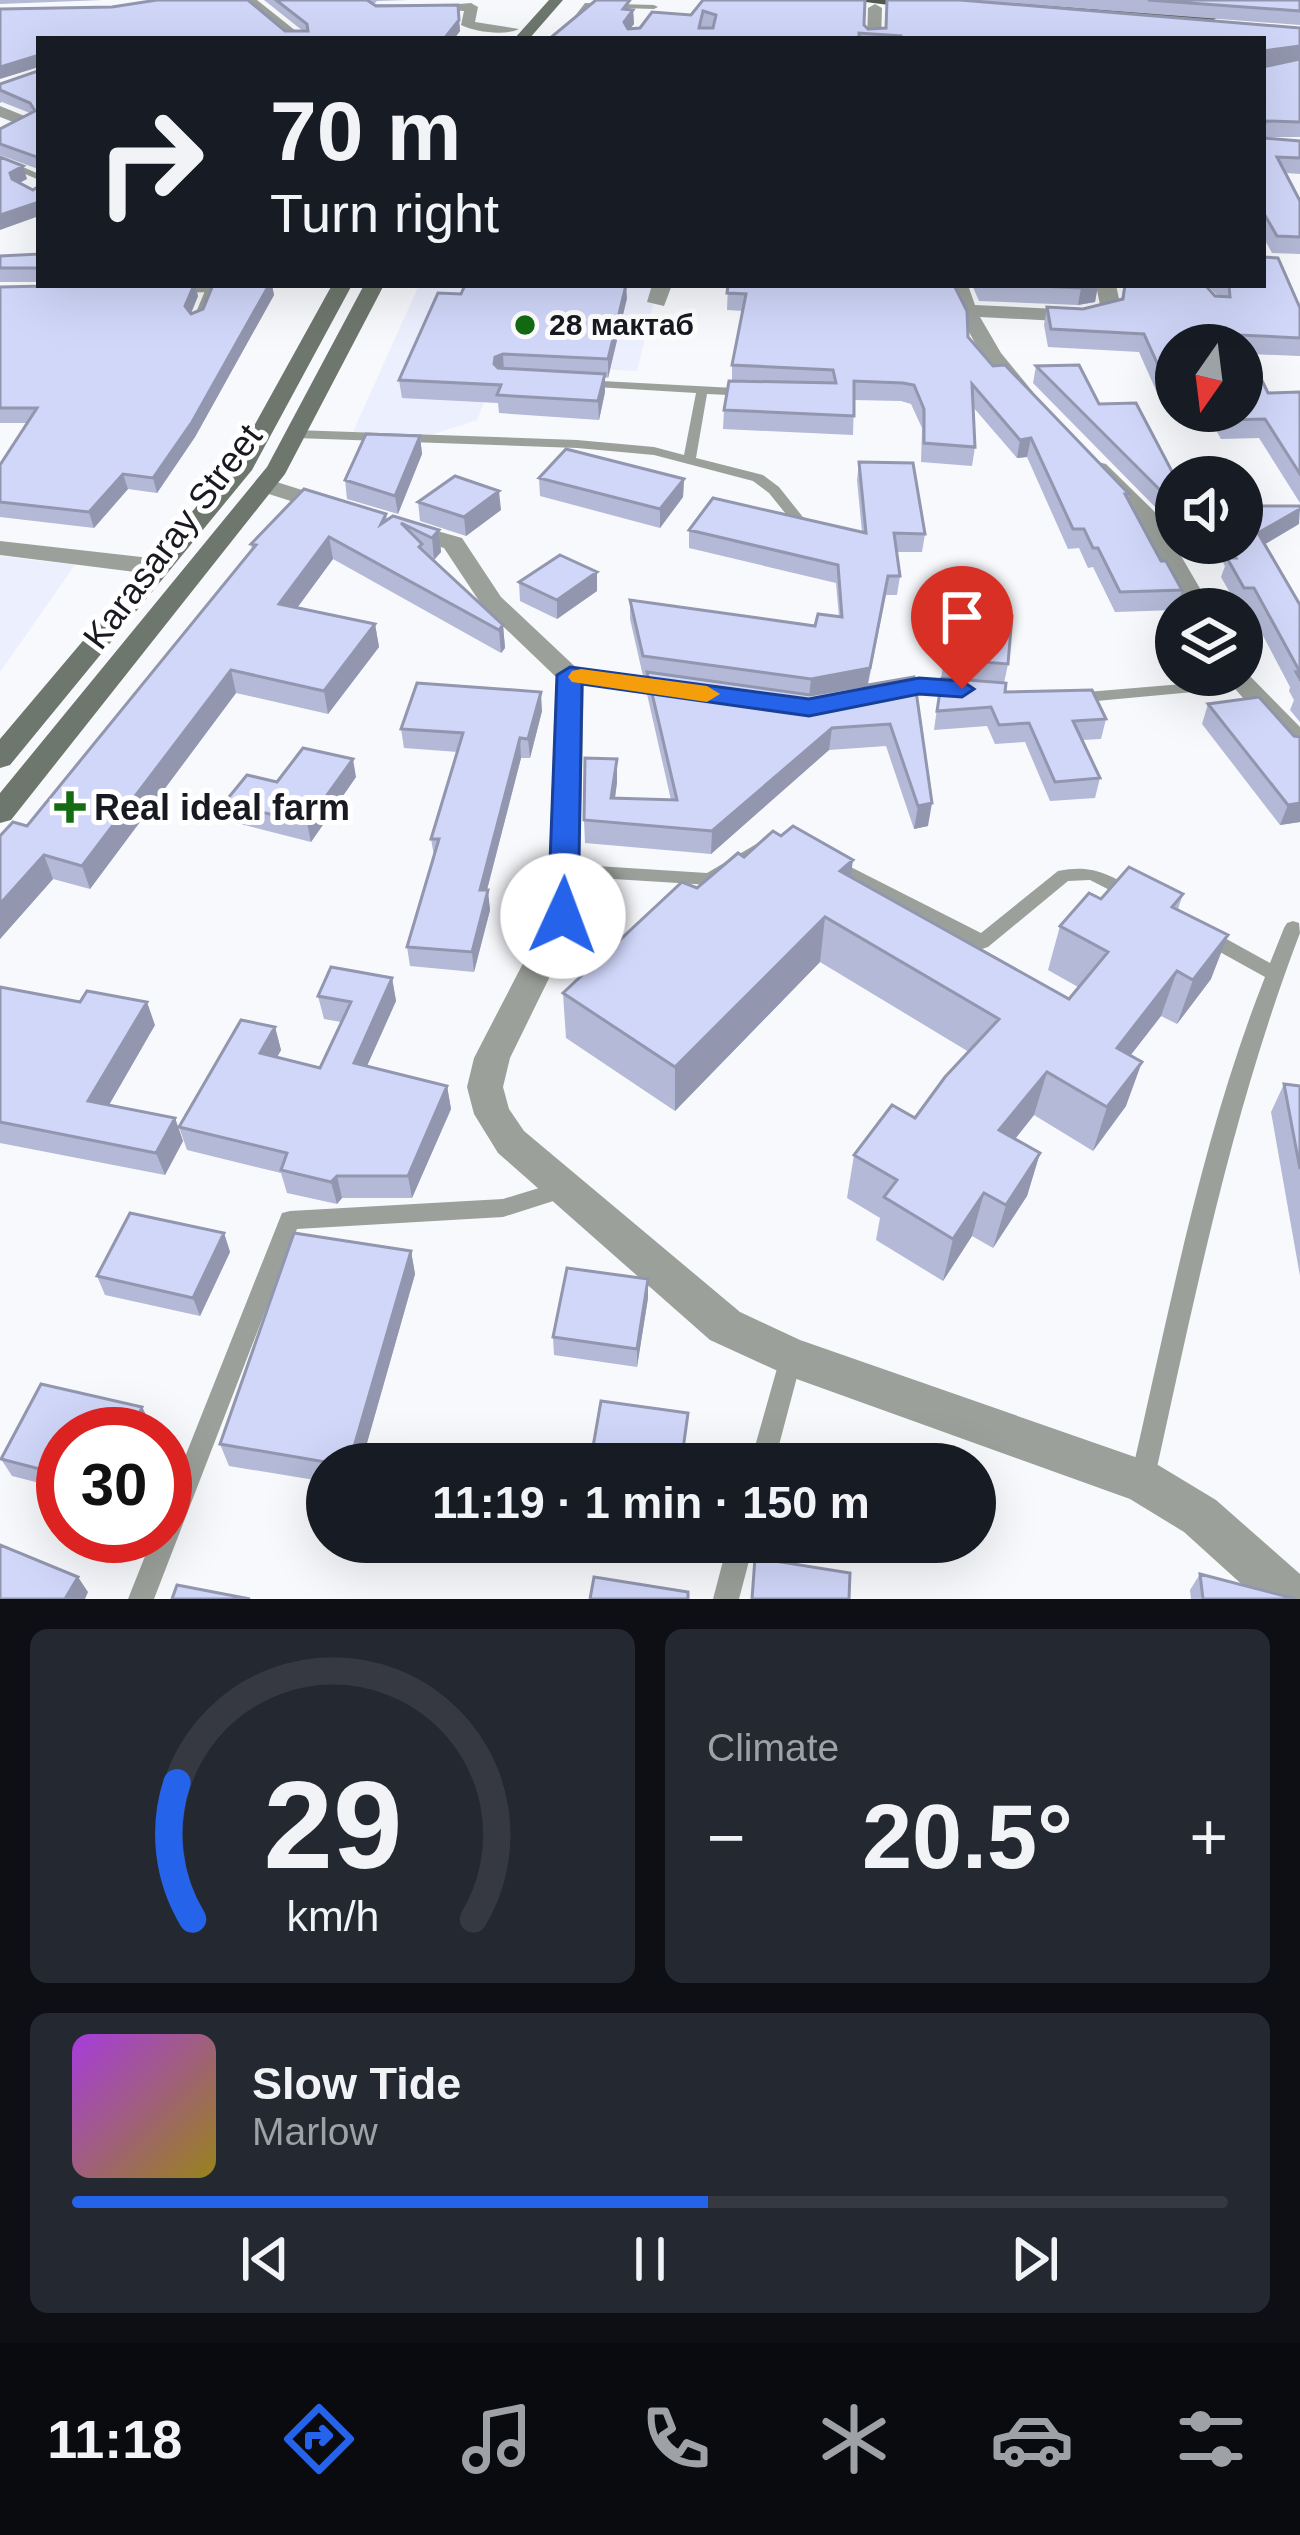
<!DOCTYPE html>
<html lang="en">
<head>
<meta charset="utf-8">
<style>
	:root { --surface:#171b24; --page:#242831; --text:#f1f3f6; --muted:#9ea1a6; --line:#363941; --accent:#2563eb }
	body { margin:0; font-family:Arial,sans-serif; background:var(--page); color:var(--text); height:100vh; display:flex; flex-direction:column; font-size:45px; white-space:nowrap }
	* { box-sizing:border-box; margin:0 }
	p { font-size:39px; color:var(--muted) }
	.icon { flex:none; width:66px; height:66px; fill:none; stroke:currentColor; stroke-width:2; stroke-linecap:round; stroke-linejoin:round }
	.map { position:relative; height:1599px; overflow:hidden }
	.details { display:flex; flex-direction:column; gap:30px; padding:30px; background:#0d0f14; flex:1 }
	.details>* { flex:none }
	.hud { position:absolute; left:36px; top:36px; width:1230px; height:252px; border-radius:0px; box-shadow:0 12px 48px #0002; background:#171b24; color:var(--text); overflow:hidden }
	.needle { width:78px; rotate:194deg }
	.buttons { position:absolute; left:1155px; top:324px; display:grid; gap:24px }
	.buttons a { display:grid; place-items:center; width:108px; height:108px; border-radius:50%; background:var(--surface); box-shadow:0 12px 48px #0002; font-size:60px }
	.speed { position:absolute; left:36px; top:1407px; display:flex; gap:24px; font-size:60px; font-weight:700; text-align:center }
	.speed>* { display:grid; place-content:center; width:156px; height:156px; border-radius:50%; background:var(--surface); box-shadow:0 12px 48px #0002; line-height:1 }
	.speed .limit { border:18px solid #d22; background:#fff; color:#111 }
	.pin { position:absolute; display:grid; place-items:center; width:102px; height:102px; color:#fff; margin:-123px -51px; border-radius:50% 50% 50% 0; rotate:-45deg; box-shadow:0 0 12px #0007 }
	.pin .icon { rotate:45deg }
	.me { position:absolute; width:132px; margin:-66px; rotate:2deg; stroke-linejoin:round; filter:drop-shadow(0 0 9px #0008) }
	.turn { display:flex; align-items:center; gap:42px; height:252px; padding:0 36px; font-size:54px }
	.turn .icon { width:156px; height:156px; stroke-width:2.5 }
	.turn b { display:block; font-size:84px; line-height:102px }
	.big { font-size:90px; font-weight:700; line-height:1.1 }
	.details .widget { flex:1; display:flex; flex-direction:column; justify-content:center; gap:18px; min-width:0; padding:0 42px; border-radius:18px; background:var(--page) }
	.details .dial { align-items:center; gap:0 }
	.dial svg { height:312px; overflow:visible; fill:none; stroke:var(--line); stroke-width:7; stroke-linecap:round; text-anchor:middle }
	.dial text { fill:var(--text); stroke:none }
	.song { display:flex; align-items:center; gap:36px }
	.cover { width:144px; height:144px; border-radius:18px; background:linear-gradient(135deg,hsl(280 70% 55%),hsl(50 70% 35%)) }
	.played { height:12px; border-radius:6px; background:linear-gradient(90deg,var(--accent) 55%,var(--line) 55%) }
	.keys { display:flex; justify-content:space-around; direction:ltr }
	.heat { display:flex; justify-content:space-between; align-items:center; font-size:66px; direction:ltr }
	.details .tiles { flex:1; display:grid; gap:30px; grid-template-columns:1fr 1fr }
	.widget:last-child { grid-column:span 2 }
	.trip { position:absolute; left:306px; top:1443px; width:690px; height:120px; border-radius:60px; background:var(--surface); box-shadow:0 12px 48px #0002; font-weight:700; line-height:120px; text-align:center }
	.tabs { display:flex; height:192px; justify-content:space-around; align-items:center; background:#090b0e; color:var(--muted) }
	.tabs .icon { width:84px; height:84px }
	.tabs .on { color:var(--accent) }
	.tabs b { font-size:54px; color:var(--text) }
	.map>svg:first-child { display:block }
	.built { fill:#ebeffe }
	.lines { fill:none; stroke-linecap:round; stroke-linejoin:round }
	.lane { fill:#9ba19a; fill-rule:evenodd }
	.street { fill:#9ba19a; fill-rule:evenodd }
	.secondary { fill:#6e776e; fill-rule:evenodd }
	.primary { fill:#4f594e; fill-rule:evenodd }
	.wall { fill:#b3b9d6 }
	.shaded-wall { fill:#9296ae }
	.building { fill:#d0d7f9; stroke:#9296ae; stroke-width:3; fill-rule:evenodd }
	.route { fill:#2563eb; stroke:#184099; stroke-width:3 }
	.slow { fill:#f59e0b }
	.poi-dot { fill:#146b13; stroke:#fff; stroke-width:4.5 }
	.labels { text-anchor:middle; stroke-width:10; stroke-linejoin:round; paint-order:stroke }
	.far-poi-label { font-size:30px; font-weight:bold; fill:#191a21; stroke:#fff; text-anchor:start }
	.street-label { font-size:36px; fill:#191a21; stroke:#fff }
	.poi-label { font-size:36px; font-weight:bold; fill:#191a21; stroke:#fff; text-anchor:start }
</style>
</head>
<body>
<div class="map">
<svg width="1300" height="1599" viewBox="0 0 1300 1599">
	<rect width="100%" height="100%" fill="#f8f9fc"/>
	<path class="built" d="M419 285H658L637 371 516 365 496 372 477 420 434 434 353 432Z
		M0 556 75 565 0 672Z"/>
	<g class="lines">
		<path class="lane" d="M585 3 654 5 658 7 654 9 590 7 565 39H557Z
			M0 157 39 174V180L0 163Z
			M217 285 202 322 193 324 192 322 207 286Z
			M583 380 753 389V395L749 396 707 394 696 458 763 475 779 487 814 531 812 534H802L769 493 753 481 654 455 577 448 295 438 289 434 295 430 577 440 654 447 684 455 696 393 579 386V382Z
			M1176 513V521L1147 522 1140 518 1147 514Z
			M570 670 669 684 677 689 669 694 565 678 562 675 565 672Z
			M1242 679 1247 681 1250 684 1247 687 1075 703 1067 698 1075 693Z
			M919 681 960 684 968 689 960 694 919 691 896 696 888 691 891 688Z
			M765 839 774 845 771 849 710 885 565 876 559 874 556 870 559 866 565 864 707 873Z
			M833 858 981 933 1058 871C1093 864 1107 874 1137 890L1140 895 1137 900 1131 901 1090 880 1068 881 988 947 982 949 827 868 824 864 827 860Z
			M1293 921 1299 923 1300 933C1232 1111 1195 1296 1154 1481L1151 1490 1142 1493 1133 1490 1130 1481C1169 1313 1201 1139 1265 977L1200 941 1197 936 1200 931H1212L1270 963 1284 928 1287 923Z
			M562 1181 569 1184 573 1190 569 1196 503 1217 297 1229 154 1599H128L153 1536H165V1507L282 1213 290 1211 503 1199Z
			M791 1347 799 1350 802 1358 774 1464H750L780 1358 783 1350Z
			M728 1542H754L739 1599H713Z"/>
		<path class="street" d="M242 0H257L306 39H290Z
			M471 3 478 7 475 22 519 29C506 36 474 32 461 25L464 11 414 8Z
			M875 4 882 8 881 39H867L868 8Z
			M0 106 32 119 34 122 0 139V128L13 122 0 117Z
			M150 285H246L236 291 158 294 151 292Z
			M652 285H672L664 306 647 302Z
			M948 285H968L975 305 1078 310 1100 305 1096 285H1116L1121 308 1078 322 980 317 1001 353 1033 392 1022 398 1014 397C984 363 963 326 948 285Z
			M1098 462 1106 464 1156 513 1212 609H1186L1137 522 1086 469Z
			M264 478 340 502 344 507 332 514 256 490V480Z
			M402 521 462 538 501 597 584 675 579 917 510 1058 503 1087 509 1109 524 1131 740 1312 800 1340 1158 1465 1216 1500 1300 1574V1599H1258L1184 1532 1130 1499 791 1377 710 1340 498 1153 474 1114 467 1087 474 1058 547 917 556 677 483 607 444 548 393 533 390 528Z
			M0 541 159 559 172 567 159 575 0 555Z
			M1242 668 1300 727V754L1290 752 1223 675H1242Z"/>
		<path class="secondary" d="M549 0H563L529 39H514Z
			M332 285H352L252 470 10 765 0 768V739L234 462Z
			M364 285H384L285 474 11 820 0 823V793L267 467Z"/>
		<path class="primary" d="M850 0H904L935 6 928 10Z
			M960 0H1021L1217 18 1210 22Z"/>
	</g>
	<path class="wall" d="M0 0H103L0 4Z
		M264 0H408L377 1 374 4 458 5 460 31 454 39H39L38 169 0 155V129L30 113 2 102 0 103V84L38 71V68L0 9 285 31H303Z
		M703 0 864 25 868 29 1300 28V137H1264V138L1300 141V174L1286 173 1300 201V254L1272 253 1263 237V39H549L631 10H633L634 24 630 29 691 15Z
		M968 0H1300V25Z
		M39 254V282H0V256Z
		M93 285H195L198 296 191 314 203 309 213 285H272L274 295 195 437 157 493 128 489 94 528 0 517V465L27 423H0V287Z
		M728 285 968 337 993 366 1129 494 1128 500 1161 561 1182 590 1176 610 1115 612 1093 567 1088 568 1079 548 1068 549 1027 457 1017 458 973 407 975 447 972 466 921 462 922 428 911 404 901 401 854 400 853 435 723 429 724 410 732 381V365L743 311 727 310Z
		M972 285H1098L1095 302 1078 305 979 301Z
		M1124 285 1218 296 1207 285H1263L1300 308V356L1249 354 1268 393 1300 392V503L1259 438 1221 439 1205 411H1242L1176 345V404H1162L1139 352 1048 347 1044 325 1047 307 1083 309 1121 299Z
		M461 294 627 298 608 378 605 377V392L599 420 499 413 498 403 402 398 399 380Z
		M1036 366 1099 404 1176 479V509H1157L1033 383Z
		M420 436 422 454 398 514 347 499 345 480Z
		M859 462 925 534 922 552H896L900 576 897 595H886L868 685 914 677 928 826 914 829 886 746 829 750 711 854 585 843 584 820 617 759V782L615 798 671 800 647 694V676H643L630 619V600L815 626 839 617 836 583 689 548V530L862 532 857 480Z
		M539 478 684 479 683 497 660 528 540 496Z
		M418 502 501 510 466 536 420 521Z
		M386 514 387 520 439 530 441 552 434 560 503 625 505 648 501 653 333 559 297 608 375 624 379 647 328 714 236 693 90 889 53 879 0 939V836L27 826 252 549 251 544Z
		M1299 524 1265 544 1300 605V722L1290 710 1294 700 1289 691 1290 687 1248 607H1238L1221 577 1225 566 1212 543H1242Z
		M519 582 597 591 557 619 520 601Z
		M951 608 1008 664 1004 683 1005 692 1106 719 1101 739 1082 740 1100 778 1095 798 1050 801 1025 742 995 744 987 726 934 730Z
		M1208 704 1294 736 1300 822 1280 825 1202 724Z
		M542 711 530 758H521L487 890 490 910 474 972 410 966 407 947 434 856 431 839 458 752 404 748 401 729Z
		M356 777 311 842 229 821 224 803 277 782Z
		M744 857 851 877 1069 999 1078 987 1048 970 1060 926 1101 899 1183 894 1178 909 1211 979 1177 1024 1161 1016 1130 1056 1126 1106 1093 1151 1034 1115 1015 1139 1040 1153 1027 1196 993 1248 972 1236 943 1281 876 1240 880 1218 847 1198 854 1155 915 1118 969 1052 820 962 675 1111 566 1038 563 993 697 888Z
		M392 978 396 1001 367 1066 447 1086 451 1109 412 1198H342L337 1204 287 1193 281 1173 187 1150 179 1127 275 1027 281 1050 277 1057 320 1068 341 1022 324 1019 318 996Z
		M0 987 155 1025 109 1105 175 1118 183 1141 165 1175 0 1143Z
		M1284 1084 1300 1086V1276L1271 1112Z
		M224 1233 230 1252 200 1316 105 1295 97 1276Z
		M411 1251 415 1274 361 1464H327V1482L229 1466 220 1444Z
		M648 1298 637 1367 554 1355 553 1337Z
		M41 1384 142 1407 151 1425 147 1434H63V1489L12 1476 1 1459Z
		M1200 1574 1296 1599H1191L1190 1590Z"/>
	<path class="shaded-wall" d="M633 10 634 24 624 36V22Z
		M459 20 460 31 454 39H444Z
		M1300 46V60L1263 65V51Z
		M39 55V67L0 79V67Z
		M23 166 27 179 14 186 10 173Z
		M39 202V216L0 230V215Z
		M194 285H195L198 296 188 320 185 306Z
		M269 285H272L274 295 195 437 157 493 153 478Z
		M626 285 627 298 608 378V359Z
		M1098 285 1095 302 1078 305 1081 288Z
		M503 354 504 373 494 364 495 357Z
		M605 374V392L599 420 598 401Z
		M420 436 422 454 398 514 395 496Z
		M1031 438 1027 457 1017 458 1020 440Z
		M123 474 128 489 94 528 89 512Z
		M684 479 683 497 660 528V509Z
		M499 491 501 510 466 536 464 517Z
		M1300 509 1299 524 1252 552 1258 533Z
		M439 530 441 552 434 560 432 538Z
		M329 537 333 559 283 627 279 604Z
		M597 572V591L557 619V600Z
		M888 576 867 687 809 698 811 679Z
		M375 624 379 647 328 714 324 691Z
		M503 625 505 648 501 653 499 630Z
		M231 670 236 693 90 889 82 866Z
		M541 692 542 711 530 758 528 739Z
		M832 728 829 750 711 854 712 831Z
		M520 738 521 758 482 909 480 890Z
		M353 759 356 777 311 842 307 823Z
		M617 759V782L612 821 611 798Z
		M932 803 928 826 914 829 918 806Z
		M1300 803V822L1280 825 1288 805Z
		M44 855 53 879 0 939V904Z
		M853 860 847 904 840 871Z
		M488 890 490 910 474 972 472 952Z
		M825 917 820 962 675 1111V1067Z
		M1228 935 1211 979 1177 1024 1193 980Z
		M1177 971 1161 1016 1102 1092 1117 1048Z
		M392 978 396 1001 358 1086 354 1063Z
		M147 1002 155 1025 98 1124 88 1101Z
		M275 1027 281 1050 267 1076 260 1053Z
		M1142 1062 1126 1106 1093 1151 1107 1107Z
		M1047 1072 1034 1115 988 1173 999 1130Z
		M447 1086 451 1109 412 1198 408 1176Z
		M175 1118 183 1141 165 1175 156 1153Z
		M1040 1153 1027 1196 993 1248 1006 1205Z
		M337 1176 342 1198 337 1204 331 1182Z
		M984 1193 972 1236 943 1281 953 1239Z
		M224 1233 230 1252 200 1316 193 1298Z
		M411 1251 415 1274 361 1464H349Z
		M648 1279V1298L637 1367V1349Z
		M142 1407 151 1425 147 1434H130Z
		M78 1577 88 1592 85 1599H65Z"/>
	<path class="building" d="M157 0H248L285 31H308L307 24 276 0H367L376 6 458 5 459 20 444 39H39V175L37 157 0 144V129L35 111 30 103 0 90V84L38 71 39 55 0 67V9L112 7Z
		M596 0H630L623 9 633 10 624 22 628 29 640 28 652 12 691 15 703 0H865L864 25 868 29 886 28 887 0H960L1300 28V46L1263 51V54V39H901V36L859 33V39H549ZM703 11 716 15 713 28H699Z
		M1148 0H1300V11Z
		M1300 59V122L1267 121 1263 125V62L1267 66Z
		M1263 129 1264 138 1300 141V158L1277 157 1300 201V237L1277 236 1263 212Z
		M0 157 23 166 10 173 12 179 33 190 39 186V202L0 215Z
		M39 254V268H0V256Z
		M1263 257 1278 258 1300 308V338L1240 335 1268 393 1300 392V474L1265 419 1226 420 1221 411H1242V345H1176V386L1167 385 1144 334 1051 329 1047 307 1083 309 1123 299 1125 285H1205L1215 296 1230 297 1229 285H1263Z
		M94 285H194L185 306 191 314 203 309 213 285H269L192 422 153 478 123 474 89 512 0 502V465L37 408H0V287Z
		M465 285H626L608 359 503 354 495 357 494 364 498 368 605 374 598 401 497 395 501 385 399 380 438 293 461 294Z
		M728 285H954L967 311 968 337 993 366 1005 365 1129 494H1125L1161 561H1166L1182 590 1120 592 1098 548H1093L1084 529H1073L1031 438 1020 440 972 384 975 447 924 443V409L914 385 903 383 854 381V416L724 410 729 381 836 383 833 370 732 365 746 294 727 293Z
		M1018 285H1095L1081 288Z
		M1079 365 1099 404 1136 403 1176 479V491H1161L1036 366Z
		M366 434 420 436 395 496 345 480Z
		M566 449 684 479 660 509 539 478Z
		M859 462 913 463 925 534 894 533 900 576H888L870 668 811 679 643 656 630 600 815 626 818 614 842 617 838 565 689 530 713 498 866 533Z
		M455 476 499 491 464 517 418 502Z
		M304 489 386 514 381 524 393 516 439 530 432 538 401 523 422 544 419 547 503 625 499 630 329 537 279 604 375 624 324 691 231 670 82 866 44 855 0 904V836L13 822 27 826 256 545 251 544Z
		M1242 506H1300V509L1258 533 1300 605V679L1296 672H1300L1254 588H1244L1227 558H1236L1228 543H1242Z
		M560 555 597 572 557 600 519 582Z
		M951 608 1012 616 1008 664 944 659Z
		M647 672 810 695 914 677 932 803 918 806 890 724 832 728 712 831 584 820 585 758 617 759 611 798 677 800Z
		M942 678 1006 683 1005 692 1092 690 1106 719 1073 721 1100 778 1055 782 1029 723 999 725 991 707 937 711Z
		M417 683 541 692 528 739 520 738 480 890H488L472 952 407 947 439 839H431L463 733 401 729Z
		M1259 697 1294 736 1300 737V803L1288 805 1208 704Z
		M303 748 353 759 307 823 224 803 247 775 277 782Z
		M793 826 853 860 840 871 1069 999 1108 952 1060 926 1089 893 1101 899 1129 867 1183 894 1172 907 1228 935 1193 980 1177 971 1117 1048 1142 1062 1107 1107 1047 1072 999 1130 1040 1153 1006 1205 984 1193 953 1239 884 1197 897 1180 854 1155 892 1105 915 1118 945 1077 999 1019 825 917 675 1067 563 993 682 882 697 888 738 853 744 857 773 831 781 836Z
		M331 967 392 978 354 1063 447 1086 408 1176H337L331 1182 281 1170 287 1153 179 1127 241 1020 275 1027 260 1053 320 1068 351 1002 318 996Z
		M0 987 80 1002 87 991 147 1002 88 1101 175 1118 156 1153 0 1122Z
		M1284 1084 1300 1086V1169Z
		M130 1213 224 1233 193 1298 97 1276Z
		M294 1233 411 1251 349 1464H337L220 1444Z
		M567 1268 648 1279 637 1349 553 1337Z
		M41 1384 142 1407 130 1434H63V1475L1 1459Z
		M601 1401 688 1413 681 1464H590Z
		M0 1545 78 1577 65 1599H0Z
		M755 1558 850 1573 849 1599H752Z
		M1200 1574 1296 1599H1203Z
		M594 1577 688 1592V1599H590Z
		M177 1585 250 1599H172Z"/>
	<path class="route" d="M570 667 809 699 919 678 962 681 974 689 962 697 919 694 809 716 582 684 578 916 574 924H553L548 916 557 675Z"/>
	<path class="slow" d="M581 669 707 686 720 694 707 702 572 682 568 677 572 671Z"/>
	<g class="poi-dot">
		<circle cx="525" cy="325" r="12"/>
		<path d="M64 789h12v12h12v12h-12v12h-12v-12h-12v-12h12z"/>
	</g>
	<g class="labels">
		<g class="far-poi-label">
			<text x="549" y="335">28 мактаб</text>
		</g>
		<g class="street-label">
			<text transform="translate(172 536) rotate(-53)" y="13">Karasaray Street</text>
		</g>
		<g class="poi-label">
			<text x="94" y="820">Real ideal farm</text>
		</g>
	</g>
</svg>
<div class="buttons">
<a><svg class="needle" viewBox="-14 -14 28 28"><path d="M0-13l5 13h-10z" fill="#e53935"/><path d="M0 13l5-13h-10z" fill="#9ea1a6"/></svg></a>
<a><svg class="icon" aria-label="sound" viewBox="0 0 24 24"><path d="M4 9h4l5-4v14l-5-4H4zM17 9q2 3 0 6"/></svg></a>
<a><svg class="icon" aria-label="layers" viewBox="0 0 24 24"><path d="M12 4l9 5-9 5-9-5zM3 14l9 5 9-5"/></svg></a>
</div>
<div class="speed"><div class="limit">30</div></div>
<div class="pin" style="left:962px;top:689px;background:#d93025"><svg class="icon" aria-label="arrive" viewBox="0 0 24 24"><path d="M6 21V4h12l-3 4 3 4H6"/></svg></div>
<svg class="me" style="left:563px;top:916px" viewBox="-20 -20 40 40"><circle r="19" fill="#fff"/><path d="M0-13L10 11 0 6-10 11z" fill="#2563eb"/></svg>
<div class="trip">11:19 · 1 min · 150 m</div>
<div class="hud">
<div class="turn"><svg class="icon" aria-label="right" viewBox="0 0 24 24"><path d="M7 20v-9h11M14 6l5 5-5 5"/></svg><div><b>70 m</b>Turn right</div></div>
</div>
</div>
<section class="details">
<div class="tiles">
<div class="widget dial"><svg viewBox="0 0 100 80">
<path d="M14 69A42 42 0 1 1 86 69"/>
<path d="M14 69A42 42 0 0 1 10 34" stroke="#2563eb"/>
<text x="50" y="56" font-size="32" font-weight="700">29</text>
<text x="50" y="72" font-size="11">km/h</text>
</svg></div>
<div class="widget"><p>Climate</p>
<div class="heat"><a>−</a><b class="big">20.5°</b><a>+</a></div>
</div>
<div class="widget">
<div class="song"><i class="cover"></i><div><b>Slow Tide</b><p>Marlow</p></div></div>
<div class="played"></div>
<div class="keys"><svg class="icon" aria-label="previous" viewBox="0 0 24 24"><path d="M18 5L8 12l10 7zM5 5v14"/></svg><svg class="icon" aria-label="pause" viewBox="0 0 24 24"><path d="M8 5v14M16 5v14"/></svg><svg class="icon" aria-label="next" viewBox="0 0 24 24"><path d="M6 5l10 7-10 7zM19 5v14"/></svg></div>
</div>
</div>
</section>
<nav class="tabs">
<b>11:18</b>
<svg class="icon on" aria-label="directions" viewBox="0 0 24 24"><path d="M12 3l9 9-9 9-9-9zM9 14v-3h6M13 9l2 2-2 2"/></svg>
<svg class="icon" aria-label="music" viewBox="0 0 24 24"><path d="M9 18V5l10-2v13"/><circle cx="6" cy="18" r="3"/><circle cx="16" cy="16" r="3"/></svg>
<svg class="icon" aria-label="phone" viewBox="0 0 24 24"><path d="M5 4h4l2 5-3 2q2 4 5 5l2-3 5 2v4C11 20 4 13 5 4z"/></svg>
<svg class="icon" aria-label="climate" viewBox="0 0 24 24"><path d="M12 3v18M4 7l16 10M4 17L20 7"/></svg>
<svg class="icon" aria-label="car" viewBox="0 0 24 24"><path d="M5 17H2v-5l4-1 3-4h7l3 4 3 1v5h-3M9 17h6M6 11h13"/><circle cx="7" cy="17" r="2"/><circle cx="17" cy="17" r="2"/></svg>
<svg class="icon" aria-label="filters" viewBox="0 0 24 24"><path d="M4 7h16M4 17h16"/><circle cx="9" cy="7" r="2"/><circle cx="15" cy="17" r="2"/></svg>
</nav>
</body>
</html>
